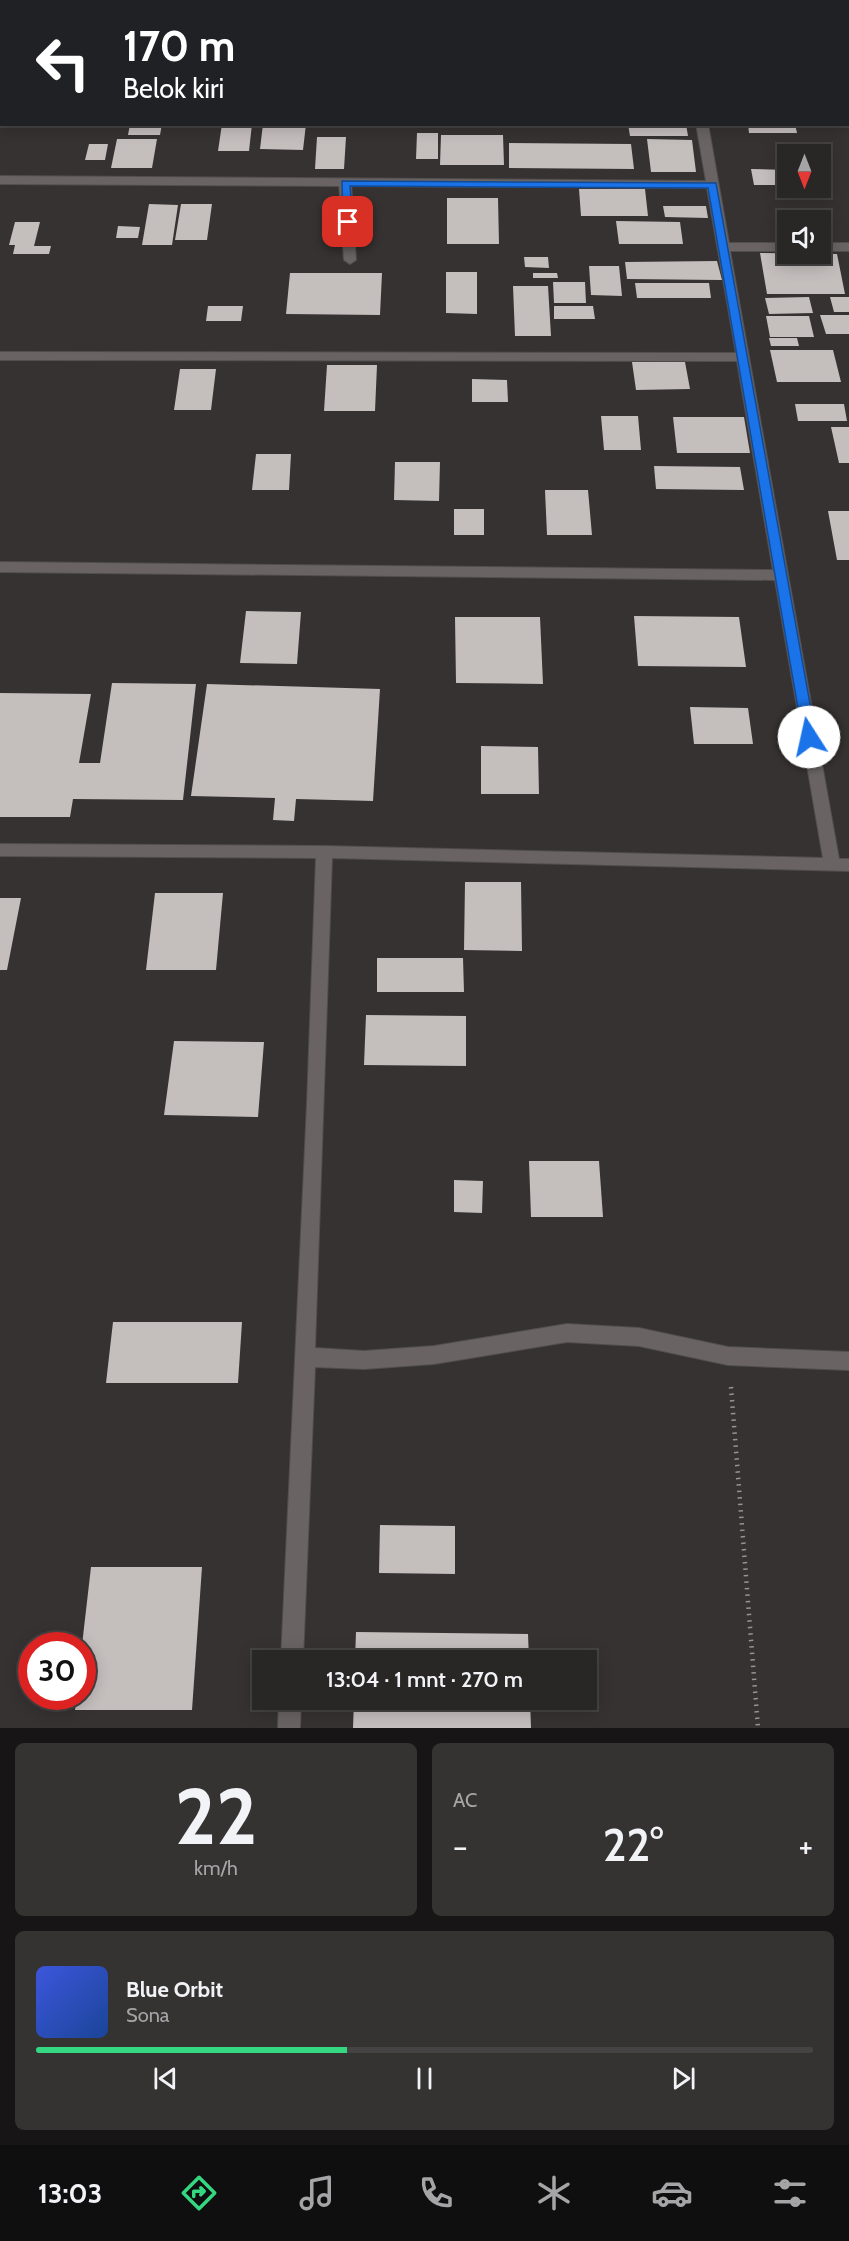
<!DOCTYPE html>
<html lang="id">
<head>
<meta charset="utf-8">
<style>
	:root { --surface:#292626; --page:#353232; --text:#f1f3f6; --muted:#a5a5a7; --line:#454343; --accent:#34d881 }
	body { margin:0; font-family:Cabin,sans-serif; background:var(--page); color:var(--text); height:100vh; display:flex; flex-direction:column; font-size:22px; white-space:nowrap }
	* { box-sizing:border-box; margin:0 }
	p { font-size:20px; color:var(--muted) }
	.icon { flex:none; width:33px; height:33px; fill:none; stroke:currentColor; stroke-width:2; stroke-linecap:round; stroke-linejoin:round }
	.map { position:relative; height:1728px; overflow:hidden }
	.panel { display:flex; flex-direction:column; gap:15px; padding:15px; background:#171515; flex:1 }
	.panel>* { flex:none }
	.guide { position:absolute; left:0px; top:0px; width:849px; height:126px; box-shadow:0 3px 15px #0003,0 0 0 2px var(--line); background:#202124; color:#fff; overflow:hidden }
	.needle { width:39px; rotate:180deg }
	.tools { position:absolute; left:777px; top:144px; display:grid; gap:12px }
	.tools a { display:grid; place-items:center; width:54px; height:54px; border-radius:0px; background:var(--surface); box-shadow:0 3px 15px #0003,0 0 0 2px var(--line); font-size:30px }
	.speed { position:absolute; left:18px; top:1632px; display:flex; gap:12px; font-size:30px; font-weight:700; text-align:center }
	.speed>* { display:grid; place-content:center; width:78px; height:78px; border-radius:50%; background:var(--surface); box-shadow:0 3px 15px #0003,0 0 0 2px var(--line); line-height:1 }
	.speed .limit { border:9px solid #d22; background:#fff; color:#111 }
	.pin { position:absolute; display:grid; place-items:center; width:51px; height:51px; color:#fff; margin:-26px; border-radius:12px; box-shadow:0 3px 9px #0006 }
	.me { position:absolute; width:66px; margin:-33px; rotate:350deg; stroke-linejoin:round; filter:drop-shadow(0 0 4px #0008) }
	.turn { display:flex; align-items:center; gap:21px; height:126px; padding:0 24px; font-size:27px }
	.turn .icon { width:78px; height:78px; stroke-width:2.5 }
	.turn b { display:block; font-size:42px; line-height:51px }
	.big { font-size:45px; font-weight:600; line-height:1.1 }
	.panel .widget { flex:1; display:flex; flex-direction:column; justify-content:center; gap:9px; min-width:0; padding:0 21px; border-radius:9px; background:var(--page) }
	.panel .dial { align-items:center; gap:0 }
	.dial b { font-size:78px; line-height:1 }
	.song { display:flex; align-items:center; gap:18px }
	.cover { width:72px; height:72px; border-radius:9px; background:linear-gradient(135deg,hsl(230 70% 55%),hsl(220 70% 35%)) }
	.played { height:6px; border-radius:3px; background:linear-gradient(90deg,var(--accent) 40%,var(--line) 40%) }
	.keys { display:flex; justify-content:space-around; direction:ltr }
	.heat { display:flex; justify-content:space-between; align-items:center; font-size:33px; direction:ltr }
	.panel .tiles { flex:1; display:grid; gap:15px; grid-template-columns:1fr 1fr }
	.widget:last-child { grid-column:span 2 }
	.trip { position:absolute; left:252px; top:1650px; width:345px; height:60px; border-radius:0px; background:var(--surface); box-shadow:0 3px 15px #0003,0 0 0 2px var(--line); font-weight:600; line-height:60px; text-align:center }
	.tabs { display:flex; height:96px; justify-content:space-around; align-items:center; background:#100f0f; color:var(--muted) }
	.tabs .icon { width:42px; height:42px }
	.tabs .selected { color:var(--accent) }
	.tabs b { font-size:27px; color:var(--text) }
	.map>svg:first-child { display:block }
	.building { fill:#c4bebd }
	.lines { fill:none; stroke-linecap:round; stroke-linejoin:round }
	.service-casing { stroke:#524e4e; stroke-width:2 }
	.minor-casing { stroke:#524e4e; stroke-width:2 }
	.path { stroke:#989494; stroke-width:4.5; stroke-dasharray:1.5 5; stroke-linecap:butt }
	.service { fill:#696463; fill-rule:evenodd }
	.minor { fill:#696463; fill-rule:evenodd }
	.route { fill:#1a73e8; stroke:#114b97; stroke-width:1.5 }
</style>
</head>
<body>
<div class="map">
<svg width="849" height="1728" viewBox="0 0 849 1728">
	<rect width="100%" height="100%" fill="#373232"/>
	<path class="building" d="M130 124H162L160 135H128Z
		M222 124H252L249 151H218Z
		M263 124H306L303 150 260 149Z
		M628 124H686L688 136H630Z
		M748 124H795L797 133H749Z
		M417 133H438V159H416Z
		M441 135H503L504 165H440Z
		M317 137H346L344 169H315Z
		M117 139H157L152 168H111Z
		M647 139 692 140 696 172H651Z
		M509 143 631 144 634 169 509 168Z
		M89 144H108L105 160H85Z
		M751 169 788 170V185H754Z
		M579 189H645L648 216H581Z
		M447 198H498L499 244H447Z
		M149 204 178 205 172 245H142Z
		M181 204H212L207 240H175Z
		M663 206H706L708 218 665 217Z
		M616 221 680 222 683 244H619Z
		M15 222H40L34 246H51L49 254H13L15 245H9Z
		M118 226 140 227 138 238H116Z
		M760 253 837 254 845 294H767Z
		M524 257H548L549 268 525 267Z
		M717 261 722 280 627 279 625 262Z
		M589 266H619L622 296 591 295Z
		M446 272H477V314L446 313Z
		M290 273H382L380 315 286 314Z
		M533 273H557L558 278H533Z
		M553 282H585L586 303H554Z
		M635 283H709L711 298H637Z
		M513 286H548L551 336H515Z
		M809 297 813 313 769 314 765 298Z
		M830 297H849V312H834Z
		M208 306H243L241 321H206Z
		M554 306H593L595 319H554Z
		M820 315H849V334H826Z
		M766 316H809L814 337H770Z
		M769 338H797L799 346H771Z
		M770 350H833L841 382H777Z
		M632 362H685L690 389 636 390Z
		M327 365H377L375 411H324Z
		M180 369H216L211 410H174Z
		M472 379 507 380 508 402H472Z
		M795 404H844L847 421H798Z
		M601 416H638L641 450H604Z
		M673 417H744L750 453H677Z
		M831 427H849V463H839Z
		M256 454H291L289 490H252Z
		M395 462H440L439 501 394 500Z
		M654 466 740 467 744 490 656 489Z
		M545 490H588L592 535H547Z
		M454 509H484V535H454Z
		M828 511H849V560H837Z
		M246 611 301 612 297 664 240 663Z
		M634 616 739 617 746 667 638 666Z
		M455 617H540L543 684 456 683Z
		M112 683 196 684 183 800 73 799 70 817H0V693L91 694 79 763H100Z
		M207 684 380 689 373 801 296 799 294 821 273 820 275 798 191 796Z
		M690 707 748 708 753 744H694Z
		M481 746 538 747 539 794H481Z
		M465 882H521L522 951 464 950Z
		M155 893H223L216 970H146Z
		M0 898H21L7 970H0Z
		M377 958H463L464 992H377Z
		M366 1015 466 1016V1066L364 1065Z
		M174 1041 264 1042 258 1117 164 1115Z
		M529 1161H599L603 1217H531Z
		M454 1180 483 1181 482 1213 454 1212Z
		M113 1322H242L238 1383H106Z
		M380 1525 455 1526V1574L379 1573Z
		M91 1567H202L192 1710H75L77 1696H82V1645Z
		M356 1632 528 1634 529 1660H355Z
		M354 1700H530L531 1728H353Z"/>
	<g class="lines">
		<defs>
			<path id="service" d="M345 179 351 183 356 260 350 264 344 260 339 183Z"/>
			<path id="minor" d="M675 0H685V2H675Z
				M696 124H708L729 243H788V251H730L839 859H849V871L332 858 315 1348 364 1351 434 1346 567 1324 639 1328 728 1347 849 1352V1370L728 1365 639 1346 567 1342 434 1364 364 1369 315 1367 303 1660H281L307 1104 316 858 0 856V844L324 846 823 858 775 580 0 572V562L773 570 737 361 0 360V352L736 353 707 188 0 184V176L706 181Z
				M820 243H849V251H820Z
				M279 1700H301L300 1728H278Z"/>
		</defs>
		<use href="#service" class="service-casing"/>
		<use href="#minor" class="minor-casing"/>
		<path class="path" d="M731 1387 758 1728"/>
		<use href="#service" class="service"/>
		<use href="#minor" class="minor"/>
	</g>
	<path class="route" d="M342 181 716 183 816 737 814 740 809 742 803 737 708 188 350 186 353 222 348 225 343 222Z"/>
</svg>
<div class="tools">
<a><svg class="needle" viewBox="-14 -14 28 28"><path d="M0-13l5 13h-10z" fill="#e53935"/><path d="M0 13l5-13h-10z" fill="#a5a5a7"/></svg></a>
<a><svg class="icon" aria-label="sound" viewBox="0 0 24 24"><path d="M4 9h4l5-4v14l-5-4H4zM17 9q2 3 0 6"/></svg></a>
</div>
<div class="speed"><div class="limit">30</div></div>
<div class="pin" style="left:348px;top:222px;background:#d93025"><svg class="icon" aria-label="arrive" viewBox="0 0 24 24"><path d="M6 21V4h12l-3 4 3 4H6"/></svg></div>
<svg class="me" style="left:809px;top:737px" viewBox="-20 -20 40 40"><circle r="19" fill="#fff"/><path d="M0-13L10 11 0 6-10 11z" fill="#1a73e8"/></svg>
<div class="trip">13:04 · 1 mnt · 270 m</div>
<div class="guide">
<div class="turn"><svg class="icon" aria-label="left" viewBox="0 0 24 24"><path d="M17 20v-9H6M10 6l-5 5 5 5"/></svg><div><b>170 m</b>Belok kiri</div></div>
</div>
</div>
<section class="panel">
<div class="tiles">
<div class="widget dial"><b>22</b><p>km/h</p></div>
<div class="widget"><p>AC</p>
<div class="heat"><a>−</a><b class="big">22°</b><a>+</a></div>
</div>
<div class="widget">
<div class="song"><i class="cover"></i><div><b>Blue Orbit</b><p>Sona</p></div></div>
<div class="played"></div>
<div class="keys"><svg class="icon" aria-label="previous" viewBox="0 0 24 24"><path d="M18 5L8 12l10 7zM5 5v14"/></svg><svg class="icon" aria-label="pause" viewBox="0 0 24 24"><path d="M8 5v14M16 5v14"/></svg><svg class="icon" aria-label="next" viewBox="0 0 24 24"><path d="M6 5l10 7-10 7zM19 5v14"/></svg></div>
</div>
</div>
</section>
<nav class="tabs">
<b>13:03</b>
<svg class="icon selected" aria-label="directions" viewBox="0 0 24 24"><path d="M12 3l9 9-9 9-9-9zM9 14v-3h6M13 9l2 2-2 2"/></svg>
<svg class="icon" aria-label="music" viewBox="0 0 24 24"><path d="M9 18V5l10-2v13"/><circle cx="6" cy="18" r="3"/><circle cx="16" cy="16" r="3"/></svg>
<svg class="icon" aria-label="phone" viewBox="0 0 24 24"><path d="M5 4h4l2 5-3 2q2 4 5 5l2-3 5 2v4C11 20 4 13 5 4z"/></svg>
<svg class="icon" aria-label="climate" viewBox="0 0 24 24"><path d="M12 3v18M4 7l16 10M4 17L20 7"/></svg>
<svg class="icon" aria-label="car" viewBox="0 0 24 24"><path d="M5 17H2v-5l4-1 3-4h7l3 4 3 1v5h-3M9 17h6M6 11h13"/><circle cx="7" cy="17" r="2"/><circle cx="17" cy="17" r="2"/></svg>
<svg class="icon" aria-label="filters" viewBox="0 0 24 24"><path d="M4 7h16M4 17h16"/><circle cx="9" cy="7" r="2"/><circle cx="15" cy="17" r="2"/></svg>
</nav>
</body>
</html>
